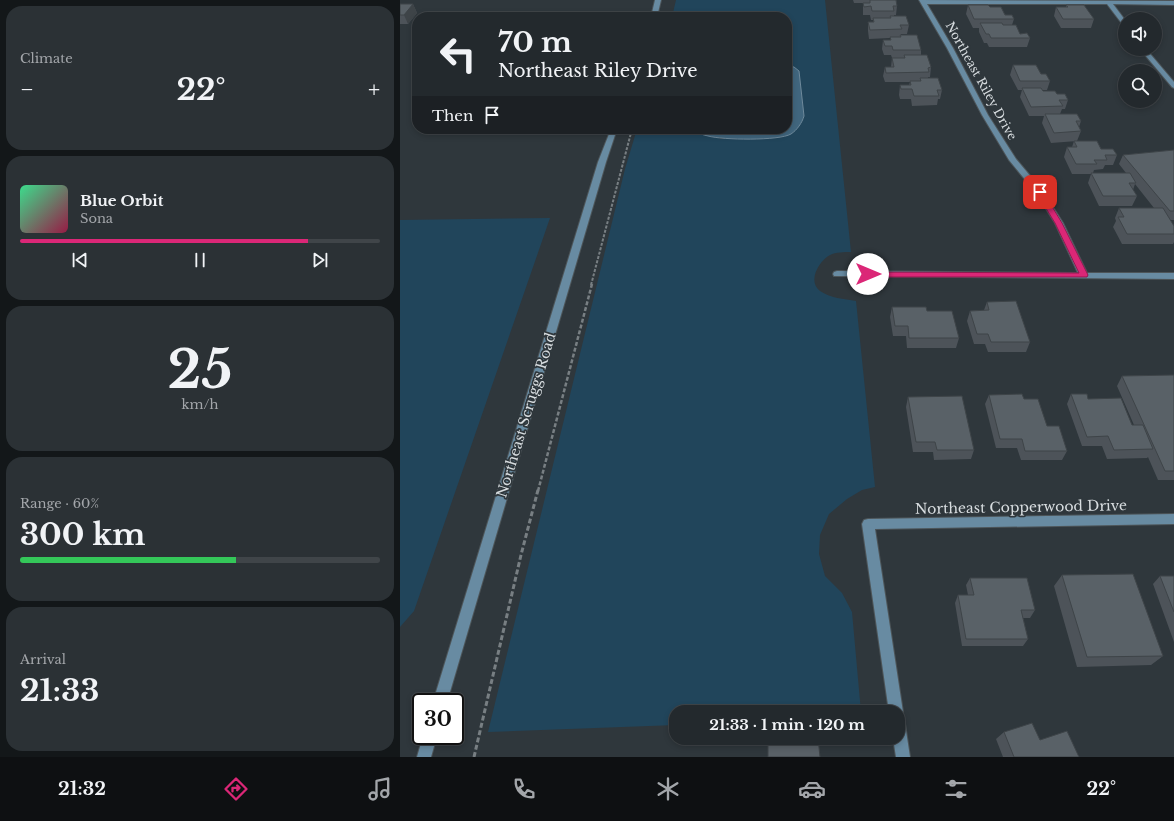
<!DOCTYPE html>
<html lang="en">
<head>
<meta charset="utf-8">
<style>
	:root { --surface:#23292d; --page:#2b3135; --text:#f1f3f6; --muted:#a3a6aa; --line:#404549; --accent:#db2777 }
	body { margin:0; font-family:"Libre Baskerville",serif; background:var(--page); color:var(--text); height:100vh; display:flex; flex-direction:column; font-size:15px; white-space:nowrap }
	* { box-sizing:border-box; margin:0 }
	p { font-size:13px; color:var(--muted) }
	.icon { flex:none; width:22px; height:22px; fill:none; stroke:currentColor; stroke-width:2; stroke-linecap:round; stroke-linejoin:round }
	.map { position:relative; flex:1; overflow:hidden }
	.drawer { display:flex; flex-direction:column; gap:6px; padding:6px; background:#131719; width:400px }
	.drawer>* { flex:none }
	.guide { position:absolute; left:12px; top:12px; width:380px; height:122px; border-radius:16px; box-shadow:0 2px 6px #0003,0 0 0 1px var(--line); background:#23292d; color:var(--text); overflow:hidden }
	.tools { position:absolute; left:718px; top:12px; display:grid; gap:8px }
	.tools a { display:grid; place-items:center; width:44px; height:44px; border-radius:50%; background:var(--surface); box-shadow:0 2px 6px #0003,0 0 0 1px var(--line); font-size:20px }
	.speed { position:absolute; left:12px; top:693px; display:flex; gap:8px; font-size:20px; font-weight:700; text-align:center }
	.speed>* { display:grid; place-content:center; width:52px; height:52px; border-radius:50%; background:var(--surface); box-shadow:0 2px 6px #0003,0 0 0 1px var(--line); line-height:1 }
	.speed .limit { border:2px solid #111; border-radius:6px; background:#fff; color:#111 }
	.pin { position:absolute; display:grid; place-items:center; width:34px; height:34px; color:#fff; margin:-17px; border-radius:8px; box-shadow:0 2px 6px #0006 }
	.me { position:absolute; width:44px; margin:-22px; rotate:90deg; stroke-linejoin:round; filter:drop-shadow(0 0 3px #0008) }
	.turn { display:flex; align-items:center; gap:14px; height:84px; padding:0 20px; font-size:18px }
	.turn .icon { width:52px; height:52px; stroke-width:2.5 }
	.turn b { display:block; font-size:28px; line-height:34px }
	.then { display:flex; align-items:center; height:38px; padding:0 20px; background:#0003; gap:8px; font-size:15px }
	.big { font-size:30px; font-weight:700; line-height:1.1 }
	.drawer .widget { flex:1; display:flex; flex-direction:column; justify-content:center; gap:6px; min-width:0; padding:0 14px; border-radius:16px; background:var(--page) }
	.drawer .dial { align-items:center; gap:0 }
	.dial b { font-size:52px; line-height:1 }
	.song { display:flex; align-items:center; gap:12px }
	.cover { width:48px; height:48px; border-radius:6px; background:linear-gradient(135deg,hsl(150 70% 55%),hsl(340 70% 35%)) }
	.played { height:4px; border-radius:2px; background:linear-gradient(90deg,var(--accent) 80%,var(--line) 80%) }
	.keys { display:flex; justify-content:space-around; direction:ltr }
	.heat { display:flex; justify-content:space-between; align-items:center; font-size:22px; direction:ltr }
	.charge { height:6px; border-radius:3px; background:linear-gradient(90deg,#34c759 60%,var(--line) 0) }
	.trip { position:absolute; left:269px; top:705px; width:236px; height:40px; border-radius:16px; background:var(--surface); box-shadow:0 2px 6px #0003,0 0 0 1px var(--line); font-weight:700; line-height:40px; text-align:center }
	.tabs { display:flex; height:64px; justify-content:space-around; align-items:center; background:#0e1012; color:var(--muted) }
	.tabs .icon { width:28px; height:28px }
	.tabs .current { color:var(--accent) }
	.tabs b { font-size:18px; color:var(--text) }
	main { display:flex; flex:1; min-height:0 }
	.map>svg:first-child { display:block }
	.green { fill:#21455b }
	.water { fill:#41667e; stroke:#6e899b }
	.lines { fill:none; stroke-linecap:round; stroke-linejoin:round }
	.minor-casing { stroke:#4d5559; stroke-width:2 }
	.path-far2 { stroke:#787f83; stroke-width:2; stroke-dasharray:3 1.5; stroke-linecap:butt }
	.path-far1 { stroke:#787f83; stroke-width:2.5; stroke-dasharray:4 2; stroke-linecap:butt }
	.path { stroke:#787f83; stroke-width:3; stroke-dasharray:5 2.5; stroke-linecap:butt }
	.minor { fill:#688ba2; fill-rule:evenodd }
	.wall { fill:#4d5359 }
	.shaded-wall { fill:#3e4448 }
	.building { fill:#596167; stroke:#3e4448 }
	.route { fill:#db2777; stroke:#8e194d }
	.labels { text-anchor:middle; stroke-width:3.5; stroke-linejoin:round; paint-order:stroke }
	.far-street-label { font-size:12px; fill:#d7dcdf; stroke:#2f373c }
	.street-label { font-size:14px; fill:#d7dcdf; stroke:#2f373c }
</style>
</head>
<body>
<main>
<section class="drawer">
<div class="widget"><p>Climate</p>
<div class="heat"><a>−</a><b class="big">22°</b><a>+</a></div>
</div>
<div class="widget">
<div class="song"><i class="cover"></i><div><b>Blue Orbit</b><p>Sona</p></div></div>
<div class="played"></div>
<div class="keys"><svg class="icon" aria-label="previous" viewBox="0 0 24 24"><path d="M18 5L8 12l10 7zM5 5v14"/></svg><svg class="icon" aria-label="pause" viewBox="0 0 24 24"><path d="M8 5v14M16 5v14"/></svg><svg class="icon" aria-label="next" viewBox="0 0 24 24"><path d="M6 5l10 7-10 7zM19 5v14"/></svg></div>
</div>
<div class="widget dial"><b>25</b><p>km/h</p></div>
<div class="widget"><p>Range · 60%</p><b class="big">300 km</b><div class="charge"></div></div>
<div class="widget"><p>Arrival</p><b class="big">21:33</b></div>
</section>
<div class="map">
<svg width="774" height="757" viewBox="0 0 774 757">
	<rect width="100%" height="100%" fill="#2f373c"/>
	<path class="green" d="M276 0H425L451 252C444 252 436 252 430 255 419 261 407 281 420 291 430 298 444 299 456 301L475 487 462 490 447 499 429 514 420 535 419 554 425 576 442 593 452 612 461 712H276V725L88 732 225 169 237 129H294L296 132 322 139 381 137 391 133 394 67 387 66V17H272Z
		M150 218 14 611 0 627V220Z"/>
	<path class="water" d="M387 66 394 67 399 71 404 116C402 123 397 130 391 134 379 141 322 140 308 136 303 135 297 133 294 129H387Z"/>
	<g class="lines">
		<defs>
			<path id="minor" d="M255 0H261L257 17H251Z
				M519 0 774 1V5L713 4 725 20V26L723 25 707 4H527L553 48 588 115 616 159 642 190 663 223 687 273H774V279L434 276 433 274 434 272 437 271 678 273 655 223 636 193 609 160 582 115 547 48Z
				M740 49H746L774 82V88L772 87Z
				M211 129H217L206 162 47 702H33L198 162Z
				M774 514V524L475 529 503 712 500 718 503 719 505 724 510 757H496L493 738H498V712H489L462 524 464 520 468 519Z
				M23 736H37L31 757H17Z"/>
		</defs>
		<use href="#minor" class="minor-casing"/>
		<path class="path-far2" d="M191 285 232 129"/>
		<path class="path-far1" d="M138 491 192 284"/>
		<path class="path" d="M74 757 121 555 138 490"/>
		<use href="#minor" class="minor"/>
	</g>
	<path class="wall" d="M453 0H496L497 6 496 15H494V16L509 25 507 34H501V35L521 50V55L531 67 530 77H528V78L542 90 540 99H538L537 105 512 106 511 99H500L499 95 500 85H509L510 82H485L483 76 485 67H491L492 58 491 55H484L482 49 483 40H490V38L469 39 468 31V22H473V20H471L470 15H463V3H454Z
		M0 4H13L17 13 8 24H0Z
		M568 5 590 7 614 19 612 25 620 34 630 38 627 47H589L587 43H584L579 32V28H573L566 14Z
		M666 5 694 19 691 28H661L654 16 656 7H666Z
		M613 65 650 81 647 90H642L643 91 657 94 668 100 665 109H662L660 114 681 121 679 127 681 131 677 141 651 143 642 123 644 116H629L620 97 622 90H618L610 75Z
		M674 141 701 149 717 155 713 165H705L703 169 694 170 693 173H726L719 164 723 155 774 150V220H770L774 226V242L773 244H722L713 227 716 221 715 218 719 208H754L735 184 733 190 737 196 732 206H699L688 183 691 174H672L664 157 667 147H672Z
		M587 302 630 342 626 352H588L585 344H574L567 321 570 311 584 310Z
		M492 307 527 311 559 338 556 348H507L506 336H493L490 317Z
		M774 375V480H758L748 457 747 458 707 459 702 446H682L667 404 671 394 732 425H734L717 386 722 376Z
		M589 395 624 399 667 451 662 460H621L617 448H596L585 404Z
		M508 397 574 450 571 459 534 460 533 452H513L506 407Z
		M662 575 763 656 751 665 677 667 654 586Z
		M760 576H774V642L753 584Z
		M570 578 635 610 630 618H623L628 639 623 646H562L555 603 558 595H568L566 585Z
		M604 732 640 740 679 757H603L596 739Z"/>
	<path class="shaded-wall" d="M13 4 17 13 8 24 4 15Z"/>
	<path class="building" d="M470 0H496L497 6H493L494 11H472L471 6 464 7 463 3H470Z
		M0 4H13L4 15H0Z
		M568 5H588L590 7H601L605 15H612L614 19H574Z
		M666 5H684L694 19H663L656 7H668Z
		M50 15H80L79 17H49Z
		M490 16H506L509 25H500L502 29 470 30 468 22H474L473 18H491Z
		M580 23H602L603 25H616L620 34 627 33 630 38H591L589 34H586Z
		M500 35H517L521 50H493L492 46H485L483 40H491L490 37H501Z
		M504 55H527L531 67 528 68 529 72 486 73 485 67H494L492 58H505Z
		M613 65H636L641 74H646L650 81H620Z
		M520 78H538L542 90H537L539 96H514L512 89H501L500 85H511L510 81H521Z
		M622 88H641L643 91H655L657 94H665L668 100H659L663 106 631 107Z
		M645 114H677L681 121H676L681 131 654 133Z
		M674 141H697L701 149H713L717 155H705L707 160H694L697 164H676L667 147H677Z
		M774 150V211H770L723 155Z
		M691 173H730L736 183H729L737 196H703Z
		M719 208H763L774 226V234H727L718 217H724Z
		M616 301 630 342H591L588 334H577L570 311 589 310 587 302Z
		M492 307H526L527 311H552L559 338H509L508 326H495Z
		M774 375V471H765L722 376Z
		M622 394 624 399H638L647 426H659L667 451H625L622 439H600L589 395Z
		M671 394H687L688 399 721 398 732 425H743L753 449 714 450 708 436 687 437Z
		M562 396 574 450H537L535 442H516L508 397Z
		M733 574 763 656 687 657 662 575Z
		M760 576H774V612Z
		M570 578H627L635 610H621L628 639H566L558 595H574Z
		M632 723 640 740 667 731 679 757H614L604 732Z
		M368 738H418L420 757H368Z"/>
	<path class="route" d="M637 190H642L662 223 688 275 687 277H468L464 274 468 272 679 273 655 223 636 192Z"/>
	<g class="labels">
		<g class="far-street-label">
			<text transform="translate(581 81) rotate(61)" y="4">Northeast Riley Drive</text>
		</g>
		<g class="street-label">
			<text transform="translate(126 415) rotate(-73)" y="5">Northeast Scruggs Road</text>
			<text transform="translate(621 507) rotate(-1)" y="5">Northeast Copperwood Drive</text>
		</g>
	</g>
</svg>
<div class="tools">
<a><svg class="icon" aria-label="sound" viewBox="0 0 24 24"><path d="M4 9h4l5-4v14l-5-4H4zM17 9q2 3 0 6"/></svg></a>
<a><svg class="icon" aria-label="search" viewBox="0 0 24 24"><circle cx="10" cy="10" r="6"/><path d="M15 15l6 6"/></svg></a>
</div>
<div class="speed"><div class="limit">30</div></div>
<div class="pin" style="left:640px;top:192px;background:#d93025"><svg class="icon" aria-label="arrive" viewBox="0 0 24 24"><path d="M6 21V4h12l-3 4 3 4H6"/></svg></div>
<svg class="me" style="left:468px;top:274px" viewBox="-20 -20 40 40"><circle r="19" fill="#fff"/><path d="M0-13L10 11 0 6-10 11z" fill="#db2777"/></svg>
<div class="trip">21:33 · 1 min · 120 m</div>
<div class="guide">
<div class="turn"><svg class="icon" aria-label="left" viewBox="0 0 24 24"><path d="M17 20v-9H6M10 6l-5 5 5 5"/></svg><div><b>70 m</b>Northeast Riley Drive</div></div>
<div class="then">Then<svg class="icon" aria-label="arrive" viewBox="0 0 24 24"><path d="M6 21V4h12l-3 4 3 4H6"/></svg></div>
</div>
</div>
</main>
<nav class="tabs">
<b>21:32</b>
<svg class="icon current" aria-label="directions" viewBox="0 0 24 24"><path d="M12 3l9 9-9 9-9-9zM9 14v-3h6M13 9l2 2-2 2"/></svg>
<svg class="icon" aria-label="music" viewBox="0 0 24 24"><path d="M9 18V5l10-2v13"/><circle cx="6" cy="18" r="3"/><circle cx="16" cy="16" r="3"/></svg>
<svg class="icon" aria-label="phone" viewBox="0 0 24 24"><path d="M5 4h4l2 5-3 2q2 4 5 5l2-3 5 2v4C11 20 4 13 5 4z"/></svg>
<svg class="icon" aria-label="climate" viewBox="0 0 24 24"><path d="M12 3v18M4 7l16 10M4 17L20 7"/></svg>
<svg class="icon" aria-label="car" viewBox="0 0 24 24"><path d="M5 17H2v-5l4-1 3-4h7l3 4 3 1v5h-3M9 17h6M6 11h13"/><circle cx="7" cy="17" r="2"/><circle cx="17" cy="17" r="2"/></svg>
<svg class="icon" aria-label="filters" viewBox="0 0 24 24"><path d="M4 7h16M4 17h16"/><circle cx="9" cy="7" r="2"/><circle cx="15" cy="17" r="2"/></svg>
<b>22°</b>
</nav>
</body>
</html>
